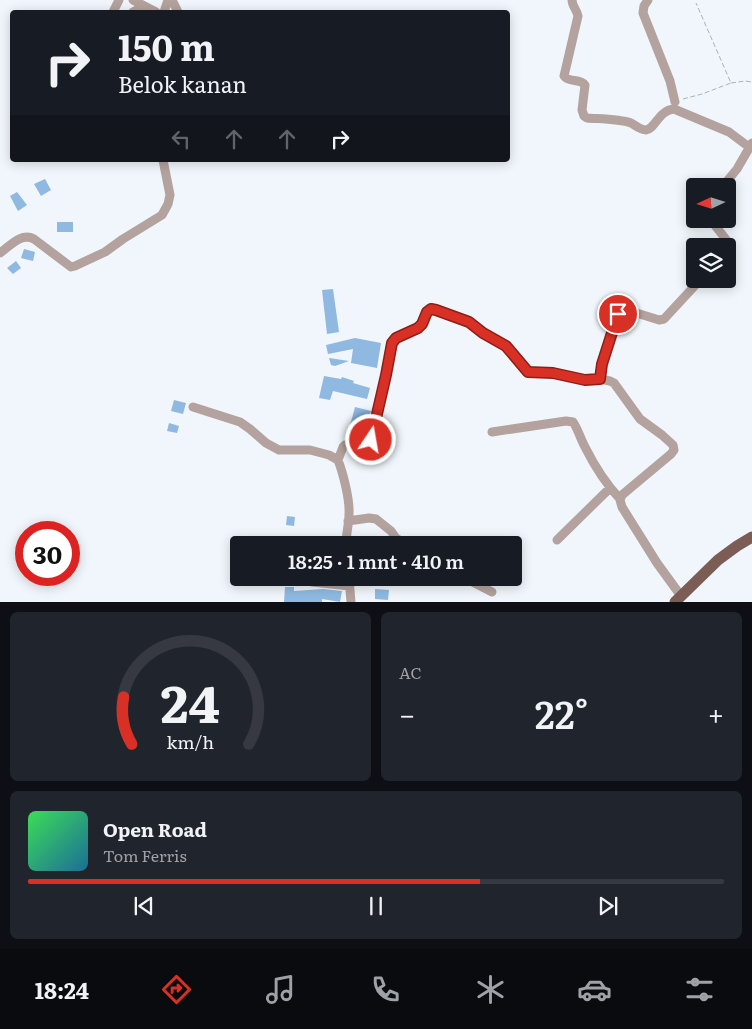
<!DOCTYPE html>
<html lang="id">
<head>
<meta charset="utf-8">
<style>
	:root { --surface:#171b24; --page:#20242c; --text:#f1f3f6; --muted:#9ea1a6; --line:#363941; --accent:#d93025 }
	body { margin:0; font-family:Literata,serif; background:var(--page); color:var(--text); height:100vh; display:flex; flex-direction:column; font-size:19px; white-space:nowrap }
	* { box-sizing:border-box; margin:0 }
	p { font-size:16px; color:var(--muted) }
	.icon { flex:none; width:28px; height:28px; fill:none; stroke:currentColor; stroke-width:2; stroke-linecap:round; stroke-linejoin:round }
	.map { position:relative; height:602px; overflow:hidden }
	.panel { display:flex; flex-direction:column; gap:10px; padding:10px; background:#0d0f14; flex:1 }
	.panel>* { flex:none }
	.hud { position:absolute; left:10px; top:10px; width:500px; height:152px; border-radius:5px; box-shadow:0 2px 12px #0003; background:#171b24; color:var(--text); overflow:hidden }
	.needle { width:32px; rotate:266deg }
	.controls { position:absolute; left:686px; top:178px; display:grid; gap:10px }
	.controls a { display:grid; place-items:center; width:50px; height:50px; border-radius:5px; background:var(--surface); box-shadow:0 2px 12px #0003; font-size:25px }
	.speed { position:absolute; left:15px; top:521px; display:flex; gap:10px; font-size:25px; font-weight:700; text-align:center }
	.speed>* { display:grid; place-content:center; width:65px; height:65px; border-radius:50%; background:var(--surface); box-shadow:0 2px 12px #0003; line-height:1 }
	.speed .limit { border:8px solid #d22; background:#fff; color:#111 }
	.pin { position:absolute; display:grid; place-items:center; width:42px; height:42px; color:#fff; margin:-21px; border:2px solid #fff; border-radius:50%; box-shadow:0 1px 5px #0007 }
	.me { position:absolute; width:55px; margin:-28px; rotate:12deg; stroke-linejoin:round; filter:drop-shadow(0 0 4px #0008) }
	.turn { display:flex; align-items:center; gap:18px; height:105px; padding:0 25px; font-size:22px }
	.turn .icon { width:65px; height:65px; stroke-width:2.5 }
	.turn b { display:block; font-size:35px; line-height:42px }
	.lanes { display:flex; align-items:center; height:48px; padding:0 25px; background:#0003; justify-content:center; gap:25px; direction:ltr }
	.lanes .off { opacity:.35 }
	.big { font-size:38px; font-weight:600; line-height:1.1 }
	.panel .card { flex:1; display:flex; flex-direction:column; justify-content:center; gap:8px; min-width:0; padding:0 18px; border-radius:8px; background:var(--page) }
	.panel .dial { align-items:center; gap:0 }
	.dial svg { height:130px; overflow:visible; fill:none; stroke:var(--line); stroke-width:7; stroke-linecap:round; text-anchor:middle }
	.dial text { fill:var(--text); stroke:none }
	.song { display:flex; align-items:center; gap:15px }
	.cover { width:60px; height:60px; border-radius:8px; background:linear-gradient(135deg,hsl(130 70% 55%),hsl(200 70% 35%)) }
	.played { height:5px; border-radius:2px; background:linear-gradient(90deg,var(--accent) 65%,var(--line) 65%) }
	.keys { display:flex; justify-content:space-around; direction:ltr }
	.heat { display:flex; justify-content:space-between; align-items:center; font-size:28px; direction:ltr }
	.panel .tiles { flex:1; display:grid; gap:10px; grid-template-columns:1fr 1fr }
	.card:last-child { grid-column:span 2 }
	.trip { position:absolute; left:230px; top:536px; width:292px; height:50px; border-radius:5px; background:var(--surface); box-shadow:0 2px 12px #0003; font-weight:600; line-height:50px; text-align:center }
	.menu { display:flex; height:80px; justify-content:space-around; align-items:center; background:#090b0e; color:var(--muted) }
	.menu .icon { width:35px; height:35px }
	.menu .selected { color:var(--accent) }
	.menu b { font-size:22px; color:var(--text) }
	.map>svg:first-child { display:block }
	.building { fill:#8fb9e1 }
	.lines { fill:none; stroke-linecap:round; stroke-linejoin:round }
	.path { stroke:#abb2b9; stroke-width:1; stroke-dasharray:5 2.5; stroke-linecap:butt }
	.minor { stroke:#b3a29d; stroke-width:9 }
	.major { stroke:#7b5d56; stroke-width:11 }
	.route-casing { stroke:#8d1f18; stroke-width:12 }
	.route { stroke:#d93025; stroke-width:9 }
</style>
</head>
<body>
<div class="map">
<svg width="752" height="602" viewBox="0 0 752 602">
	<rect width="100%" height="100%" fill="#f0f6fb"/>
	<path class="building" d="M45 179 51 190 41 196 34 184Z
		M17 192 27 205 18 211 10 196Z
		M57 222H73V232H57Z
		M24 249 35 252 33 261 21 258Z
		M16 261 21 268 13 274 7 268Z
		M333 289 339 332 327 334 322 290Z
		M355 338 381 343 377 368 351 363 353 349 328 354 326 345Z
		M329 358 349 361 335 366 331 365Z
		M324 376 341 379 342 377 354 381 353 383 370 388 367 399 333 391 330 400 319 398Z
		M174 400 186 403 183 414 171 411Z
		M355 407 371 411 368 419 360 416 356 438H351L347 437Z
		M169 423 179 426 177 433 167 431Z
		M287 516 295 517 294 526 286 525Z
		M285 587H294V591L323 589 342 591 340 602 322 599V602H284Z
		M375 589 389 590 388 600 375 599Z"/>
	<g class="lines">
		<path class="path" d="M731 83 745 81 752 82
			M683 99 702 94 731 83 696 3"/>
		<path class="minor" d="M133 0 156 12
			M172 0 178 12
			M572 0C572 6 577 10 578 16L564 76C569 83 580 78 585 85L582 110 584 116 587 118C600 119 619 119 631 123 635 125 640 130 646 130 655 129 659 110 674 109L729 132 749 147
			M648 0 644 6 643 13 670 81 675 102
			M113 12 119 0
			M133 12 144 6
			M164 12 168 0
			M723 186 737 169 752 143
			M710 219 728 242 729 246 728 250
			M0 253C10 246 21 232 34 239L71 267 75 266 105 252 123 239 162 215 168 204 170 195 163 160
			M193 407 240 422 250 429 266 443 279 450H310L329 455 338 460C343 473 350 500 349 514 349 524 346 534 346 545
			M492 432 566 421 573 422C577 427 581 440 585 447 594 465 606 484 620 499
			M338 460 343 447 345 445 365 444 369 442 386 375 392 341C400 335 411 334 419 327 424 322 425 314 431 309L436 310 463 319 474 325 483 333 506 346 525 369 531 373H553L585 380 600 379
			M348 521 369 518 376 519 391 531 396 538 406 545
			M557 540 610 488
			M349 578 351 602
			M465 578 492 592
			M312 582 350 586
			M681 596 657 563 622 507 620 500 622 495 671 454 674 450 673 445 662 435 640 419 614 383 610 381 600 379V372L613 328 619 311 627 310 659 320 664 319 701 279"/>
		<path class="major" d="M675 602 718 560 737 546 752 537"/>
	</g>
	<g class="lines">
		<defs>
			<path id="route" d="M371 440 386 375 392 343 396 338 418 328 422 324 427 312 431 309 436 310 469 322 483 333 506 346 528 372 553 373 585 380 600 379 602 364 618 314"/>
		</defs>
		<use href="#route" class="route-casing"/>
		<use href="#route" class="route"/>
	</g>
</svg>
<div class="controls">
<a><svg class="needle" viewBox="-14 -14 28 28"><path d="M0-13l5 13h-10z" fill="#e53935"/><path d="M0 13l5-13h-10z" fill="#9ea1a6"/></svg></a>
<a><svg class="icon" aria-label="layers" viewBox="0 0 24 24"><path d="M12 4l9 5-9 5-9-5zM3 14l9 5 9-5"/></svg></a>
</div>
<div class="speed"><div class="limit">30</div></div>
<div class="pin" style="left:618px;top:314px;background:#d93025"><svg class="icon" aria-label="arrive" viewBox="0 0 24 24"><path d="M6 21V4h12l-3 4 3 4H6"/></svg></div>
<svg class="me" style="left:371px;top:440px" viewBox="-20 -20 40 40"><circle r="17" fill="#d93025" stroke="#fff" stroke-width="3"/><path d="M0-11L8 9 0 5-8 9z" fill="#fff"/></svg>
<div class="trip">18:25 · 1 mnt · 410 m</div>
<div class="hud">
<div class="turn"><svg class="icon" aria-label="right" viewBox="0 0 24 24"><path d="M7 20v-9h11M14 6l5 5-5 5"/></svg><div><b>150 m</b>Belok kanan</div></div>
<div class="lanes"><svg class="icon off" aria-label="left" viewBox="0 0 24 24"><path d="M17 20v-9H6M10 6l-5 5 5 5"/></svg><svg class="icon off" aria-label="ahead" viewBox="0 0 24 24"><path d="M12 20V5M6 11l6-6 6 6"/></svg><svg class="icon off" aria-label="ahead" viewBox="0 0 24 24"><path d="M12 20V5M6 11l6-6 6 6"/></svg><svg class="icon" aria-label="right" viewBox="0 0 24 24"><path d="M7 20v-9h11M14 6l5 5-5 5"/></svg></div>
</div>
</div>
<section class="panel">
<div class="tiles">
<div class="card dial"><svg viewBox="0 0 100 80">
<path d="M14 69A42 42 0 1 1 86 69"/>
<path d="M14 69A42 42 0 0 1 9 40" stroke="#d93025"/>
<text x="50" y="56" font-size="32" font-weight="700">24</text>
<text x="50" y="72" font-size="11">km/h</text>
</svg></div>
<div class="card"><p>AC</p>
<div class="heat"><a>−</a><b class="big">22°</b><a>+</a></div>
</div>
<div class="card">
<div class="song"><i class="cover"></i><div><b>Open Road</b><p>Tom Ferris</p></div></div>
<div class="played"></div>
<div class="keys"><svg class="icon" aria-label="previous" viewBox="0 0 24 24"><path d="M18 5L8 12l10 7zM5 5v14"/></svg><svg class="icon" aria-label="pause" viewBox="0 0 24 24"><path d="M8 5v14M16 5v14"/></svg><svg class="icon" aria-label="next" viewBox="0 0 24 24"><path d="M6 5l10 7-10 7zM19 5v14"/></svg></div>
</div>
</div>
</section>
<nav class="menu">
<b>18:24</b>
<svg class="icon selected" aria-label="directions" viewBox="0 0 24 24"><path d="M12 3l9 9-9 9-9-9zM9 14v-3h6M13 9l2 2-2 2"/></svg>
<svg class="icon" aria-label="music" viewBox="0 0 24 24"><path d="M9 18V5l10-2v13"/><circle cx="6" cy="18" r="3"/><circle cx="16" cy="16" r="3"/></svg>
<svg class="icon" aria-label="phone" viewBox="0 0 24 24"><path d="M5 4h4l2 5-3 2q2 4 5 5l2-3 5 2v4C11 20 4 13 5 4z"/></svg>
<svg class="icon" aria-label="climate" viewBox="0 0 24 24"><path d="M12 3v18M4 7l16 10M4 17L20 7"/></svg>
<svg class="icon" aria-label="car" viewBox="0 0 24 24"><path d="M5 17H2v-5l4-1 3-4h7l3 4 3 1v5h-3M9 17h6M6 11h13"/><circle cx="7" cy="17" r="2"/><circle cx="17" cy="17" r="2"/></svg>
<svg class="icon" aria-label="filters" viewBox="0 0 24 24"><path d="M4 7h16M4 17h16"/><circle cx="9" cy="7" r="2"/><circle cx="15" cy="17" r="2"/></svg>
</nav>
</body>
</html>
